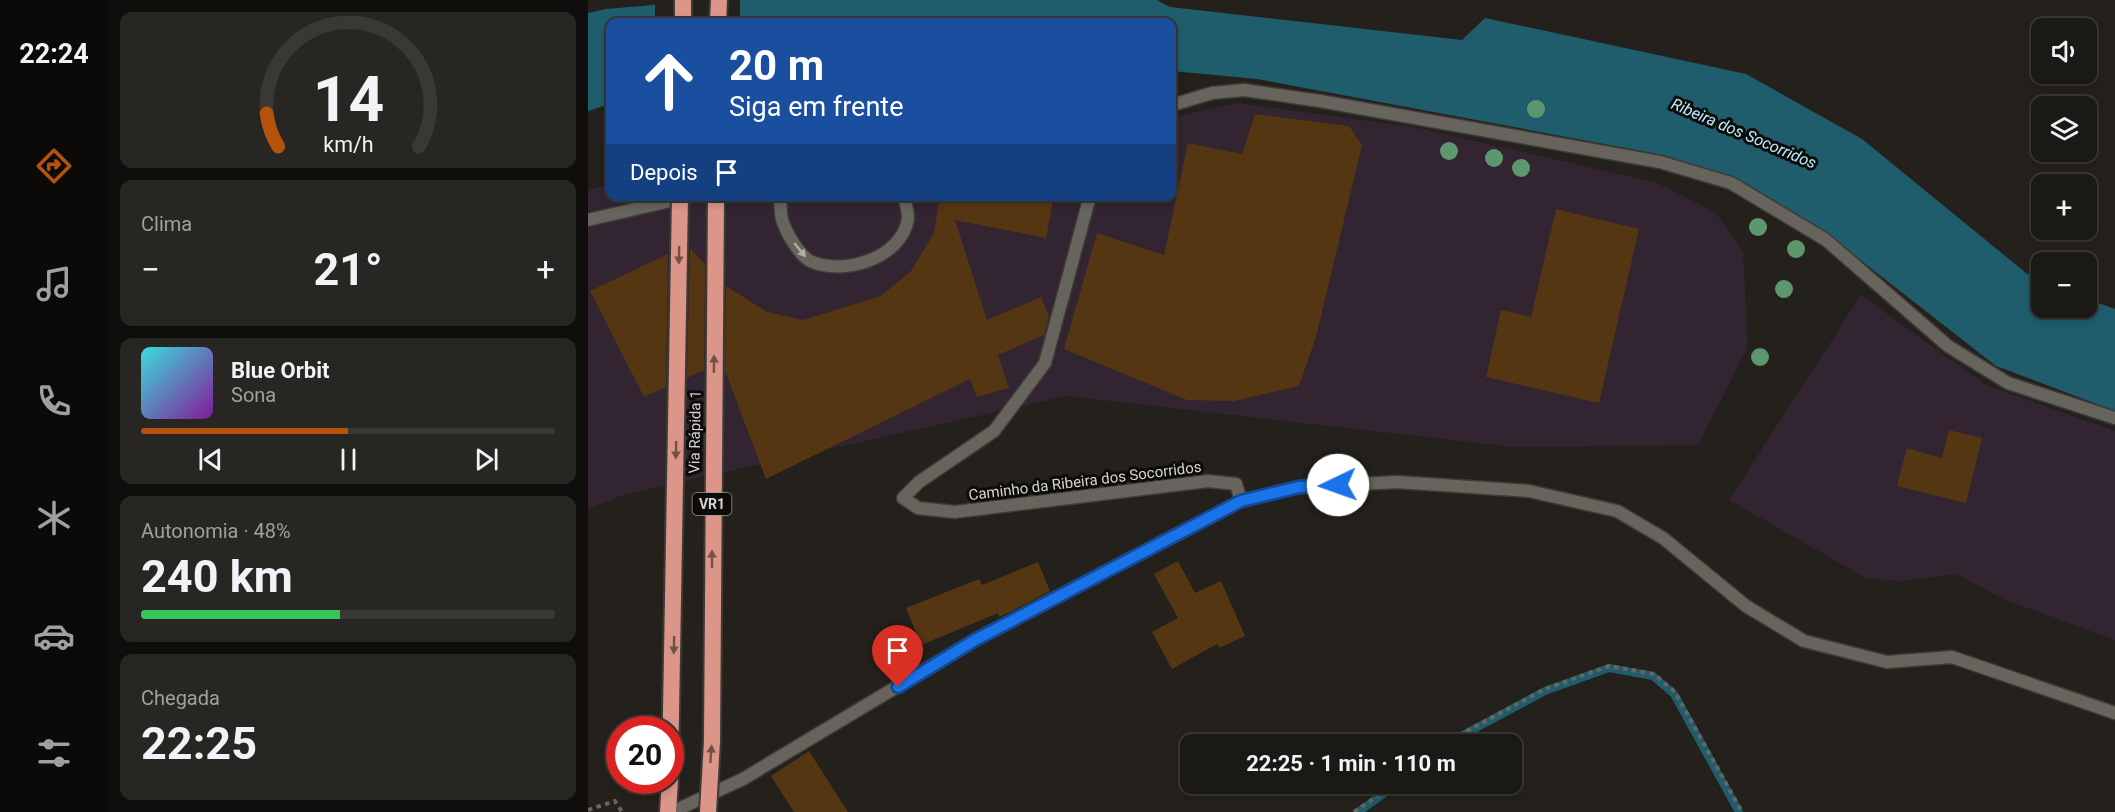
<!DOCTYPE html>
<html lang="pt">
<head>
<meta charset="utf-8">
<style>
	:root { --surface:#1b1915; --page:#282622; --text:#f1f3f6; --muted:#a0a0a0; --line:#393834; --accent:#b45309 }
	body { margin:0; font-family:Roboto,sans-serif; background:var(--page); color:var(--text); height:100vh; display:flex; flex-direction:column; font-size:22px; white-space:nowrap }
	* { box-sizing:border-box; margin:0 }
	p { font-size:20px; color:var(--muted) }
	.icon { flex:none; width:33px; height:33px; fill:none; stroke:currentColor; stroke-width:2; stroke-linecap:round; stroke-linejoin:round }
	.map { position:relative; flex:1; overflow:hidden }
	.sheet { display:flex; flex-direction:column; gap:12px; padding:12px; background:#0f0e0c; width:480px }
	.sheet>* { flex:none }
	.guide { position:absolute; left:18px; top:18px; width:570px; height:183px; border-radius:12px; box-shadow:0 3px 9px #0003,0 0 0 2px var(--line); background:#1a4fa0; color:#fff; overflow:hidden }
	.tools { position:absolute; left:1443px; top:18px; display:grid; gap:12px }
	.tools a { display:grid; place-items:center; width:66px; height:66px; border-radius:12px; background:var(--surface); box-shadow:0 3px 9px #0003,0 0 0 2px var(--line); font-size:30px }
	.speed { position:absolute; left:18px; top:716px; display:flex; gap:12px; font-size:30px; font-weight:700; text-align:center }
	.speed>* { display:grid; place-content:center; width:78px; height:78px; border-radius:50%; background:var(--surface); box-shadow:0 3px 9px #0003,0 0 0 2px var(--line); line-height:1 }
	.speed .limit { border:9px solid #d22; background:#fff; color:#111 }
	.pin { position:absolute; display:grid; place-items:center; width:51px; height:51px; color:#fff; margin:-62px -26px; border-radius:50% 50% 50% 0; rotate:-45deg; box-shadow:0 0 6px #0007 }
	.pin .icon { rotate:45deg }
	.me { position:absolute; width:66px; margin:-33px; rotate:267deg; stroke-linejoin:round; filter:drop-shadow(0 0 4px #0008) }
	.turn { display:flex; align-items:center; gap:21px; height:126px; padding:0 24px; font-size:27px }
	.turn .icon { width:78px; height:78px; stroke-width:2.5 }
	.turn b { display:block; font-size:42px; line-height:51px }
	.then { display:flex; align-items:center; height:57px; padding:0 24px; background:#0003; gap:12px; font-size:22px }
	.big { font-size:45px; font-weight:700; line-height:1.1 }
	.sheet .card { flex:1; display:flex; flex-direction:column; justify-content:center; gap:9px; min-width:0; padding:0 21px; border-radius:12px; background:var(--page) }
	.sheet .dial { align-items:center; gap:0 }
	.dial svg { height:156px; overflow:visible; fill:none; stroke:var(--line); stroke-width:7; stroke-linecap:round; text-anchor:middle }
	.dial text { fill:var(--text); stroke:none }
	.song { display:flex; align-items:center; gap:18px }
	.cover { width:72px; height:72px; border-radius:9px; background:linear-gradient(135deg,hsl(180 70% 55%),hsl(290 70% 35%)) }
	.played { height:6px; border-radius:3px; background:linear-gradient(90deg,var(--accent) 50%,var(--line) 50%) }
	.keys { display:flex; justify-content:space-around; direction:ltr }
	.heat { display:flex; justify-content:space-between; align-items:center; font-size:33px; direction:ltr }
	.charge { height:9px; border-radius:4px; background:linear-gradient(90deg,#34c759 48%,var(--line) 0) }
	.trip { position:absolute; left:592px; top:734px; width:342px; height:60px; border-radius:12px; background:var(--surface); box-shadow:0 3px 9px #0003,0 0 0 2px var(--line); font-weight:700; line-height:60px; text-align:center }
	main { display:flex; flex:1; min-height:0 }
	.tabs { display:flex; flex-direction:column; width:108px; justify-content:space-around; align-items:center; background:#0b0a08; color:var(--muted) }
	.tabs .icon { width:42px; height:42px }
	.tabs .current { color:var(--accent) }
	.tabs b { font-size:27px; color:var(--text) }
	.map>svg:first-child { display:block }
	.industrial { fill:#322430 }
	.water { fill:#1f5d6d }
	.pier { fill:#24211c }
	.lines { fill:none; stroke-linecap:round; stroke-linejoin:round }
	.stream { stroke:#1f5d6d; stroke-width:8 }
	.building { fill:#553612 }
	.service-casing { stroke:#3d3b36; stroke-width:15 }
	.trunk-casing { stroke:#3d3b36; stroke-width:20 }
	.path { stroke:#696661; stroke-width:4; stroke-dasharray:4.5 4.5; stroke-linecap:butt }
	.service { stroke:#67645d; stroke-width:12 }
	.trunk { stroke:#db9589; stroke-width:16 }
	.trunk-bridge-casing { stroke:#3d3b36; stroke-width:20; stroke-linecap:butt }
	.trunk-bridge { stroke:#db9589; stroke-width:16 }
	.tree { fill:#5c976e }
	.oneway { fill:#afada8 }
	.oneway2 { fill:#745049 }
	.route-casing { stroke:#114b97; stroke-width:15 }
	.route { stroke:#1a73e8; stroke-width:10 }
	.labels { text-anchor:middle; stroke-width:6; stroke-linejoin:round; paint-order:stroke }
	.shield { fill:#0c0b09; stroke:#999894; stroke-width:1.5 }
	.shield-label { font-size:14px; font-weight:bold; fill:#d6d4d0 }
	.street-label { font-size:15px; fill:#d6d4d0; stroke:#0c0b09 }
	.water-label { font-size:16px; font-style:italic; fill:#baeefd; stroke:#0c0b09 }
</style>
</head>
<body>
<main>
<nav class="tabs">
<b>22:24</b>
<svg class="icon current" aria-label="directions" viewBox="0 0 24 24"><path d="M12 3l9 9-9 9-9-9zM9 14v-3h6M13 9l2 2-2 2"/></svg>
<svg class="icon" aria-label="music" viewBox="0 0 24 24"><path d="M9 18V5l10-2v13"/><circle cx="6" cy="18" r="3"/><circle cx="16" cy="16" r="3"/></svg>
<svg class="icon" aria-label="phone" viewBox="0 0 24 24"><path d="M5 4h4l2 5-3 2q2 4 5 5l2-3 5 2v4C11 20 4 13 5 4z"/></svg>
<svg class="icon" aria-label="climate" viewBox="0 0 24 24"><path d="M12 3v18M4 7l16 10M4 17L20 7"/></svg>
<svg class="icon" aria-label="car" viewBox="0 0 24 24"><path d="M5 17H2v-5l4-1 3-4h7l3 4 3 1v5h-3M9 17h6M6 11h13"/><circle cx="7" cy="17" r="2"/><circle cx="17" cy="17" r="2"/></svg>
<svg class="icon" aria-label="filters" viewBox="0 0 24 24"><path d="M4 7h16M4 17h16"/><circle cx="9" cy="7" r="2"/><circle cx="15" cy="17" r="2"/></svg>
</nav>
<section class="sheet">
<div class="card dial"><svg viewBox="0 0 100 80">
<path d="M14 69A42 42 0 1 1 86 69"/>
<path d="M14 69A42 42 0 0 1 8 52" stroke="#b45309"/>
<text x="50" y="56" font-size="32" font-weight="700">14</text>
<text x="50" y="72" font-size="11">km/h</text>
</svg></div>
<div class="card"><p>Clima</p>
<div class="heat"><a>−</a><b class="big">21°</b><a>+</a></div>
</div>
<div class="card">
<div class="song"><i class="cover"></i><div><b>Blue Orbit</b><p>Sona</p></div></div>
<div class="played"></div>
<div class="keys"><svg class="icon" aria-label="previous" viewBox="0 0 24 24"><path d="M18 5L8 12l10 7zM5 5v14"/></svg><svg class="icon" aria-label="pause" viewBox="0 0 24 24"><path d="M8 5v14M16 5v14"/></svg><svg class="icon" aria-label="next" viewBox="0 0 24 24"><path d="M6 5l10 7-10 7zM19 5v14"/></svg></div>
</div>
<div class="card"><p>Autonomia · 48%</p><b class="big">240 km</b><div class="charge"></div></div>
<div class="card"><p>Chegada</p><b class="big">22:25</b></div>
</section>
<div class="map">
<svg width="1527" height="812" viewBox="0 0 1527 812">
	<rect width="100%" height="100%" fill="#24211c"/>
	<path class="industrial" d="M648 103 825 127 1070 183 1128 213 1155 252 1160 347 1110 445 925 447 479 396 38 494 0 509V190L22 184V196H584V118Z
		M1273 295 1398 385 1527 431V640L1417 600 1369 574 1312 581 1278 578 1141 500Z"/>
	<path class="water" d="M124 0H569L582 7 874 40 897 18 1158 74 1274 139 1438 273 1453 280 1454 308H1498L1499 299 1527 309V411L1408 366 1243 237 1148 180 1075 155 669 79 584 71V22H22V104L0 111V13L18 9Z"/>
	<path class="pier" d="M89 0H152V22H67V2Z"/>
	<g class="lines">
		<path class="stream" d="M858 744 957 691 1021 668 1065 676 1086 694 1151 812
			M770 812 811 783"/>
	</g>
	<path class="building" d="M667 114 761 126 774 145 728 337 711 386 646 401 599 400 476 349 509 233 576 255 600 143 654 154Z
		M352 196H466L458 238 367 220 399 320 453 297 461 316 456 335 410 355 421 388 389 397 382 379 178 479 137 371 138 286 179 312 215 320 293 296 323 271 346 233Z
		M968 209 1051 229 1011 403 898 377 913 310 943 317Z
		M102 248 117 264 116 370 99 378Z
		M80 254 78 387 56 397 2 291Z
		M1361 430 1394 438 1378 503 1309 486 1319 448 1354 458Z
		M590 561 607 593 633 581 657 636 631 648 629 644 584 669 564 632 590 618 566 574Z
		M450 562 462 591 424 611 411 617 410 613 333 645 318 608 391 579 394 585Z
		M221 751 260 812H206L183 776Z"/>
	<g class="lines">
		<defs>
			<path id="service" d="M584 105 624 93 656 90 732 101 1072 162 1143 183 1238 240 1360 346 1420 383 1527 418
				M192 196C193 203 192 213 194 219 197 231 211 255 222 261 255 276 313 259 320 219 321 213 317 203 316 196
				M502 196 457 363 406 431 331 482 315 498 330 508 367 512 620 481 648 484 653 501
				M0 220 104 196
				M84 812 155 779 387 640 653 501 711 487 809 482 941 491 1029 511 1075 538 1158 606 1216 641 1299 662 1364 657 1527 713"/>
			<path id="trunk" d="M95 22V0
				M130 22 131 0
				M80 812 82 780"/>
		</defs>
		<use href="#service" class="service-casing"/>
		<use href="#trunk" class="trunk-casing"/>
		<path class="path" d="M855 744 957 689 1021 666 1066 674 1087 692 1154 812
			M0 810 27 801 34 812
			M766 812 808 783"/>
		<use href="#service" class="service"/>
		<use href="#trunk" class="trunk"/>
		<defs>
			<path id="trunk-bridge" d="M82 770 92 196
				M120 812 124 741 128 196"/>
		</defs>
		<use href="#trunk-bridge" class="trunk-bridge-casing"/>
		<use href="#trunk-bridge" class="trunk-bridge"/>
	</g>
	<g class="tree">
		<circle cx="948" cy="109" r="9"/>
		<circle cx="861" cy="151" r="9"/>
		<circle cx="906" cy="158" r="9"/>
		<circle cx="933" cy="168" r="9"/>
		<circle cx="1170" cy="227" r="9"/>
		<circle cx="1208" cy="249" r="9"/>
		<circle cx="1196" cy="289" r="9"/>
		<circle cx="1172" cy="357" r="9"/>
	</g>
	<defs><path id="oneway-solid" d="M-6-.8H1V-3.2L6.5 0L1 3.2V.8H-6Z" transform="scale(1.5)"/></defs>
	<use class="oneway" href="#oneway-solid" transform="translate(212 250) rotate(51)"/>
	<g class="oneway2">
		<use href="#oneway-solid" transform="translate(91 255) rotate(91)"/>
		<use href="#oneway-solid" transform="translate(126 364) rotate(-89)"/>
		<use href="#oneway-solid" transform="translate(88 450) rotate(91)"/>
		<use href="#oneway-solid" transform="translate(124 559) rotate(-90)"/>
		<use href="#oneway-solid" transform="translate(86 645) rotate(91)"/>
		<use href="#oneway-solid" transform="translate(123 754) rotate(-86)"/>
	</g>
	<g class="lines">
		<defs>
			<path id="route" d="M310 687 387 640 653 501 711 487 750 485"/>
		</defs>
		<use href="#route" class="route-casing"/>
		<use href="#route" class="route"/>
	</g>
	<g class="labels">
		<rect class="shield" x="104.5" y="493" width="39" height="22" rx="4.5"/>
		<g class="shield-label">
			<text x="124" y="509">VR1</text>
		</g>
		<g class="street-label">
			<text transform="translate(107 432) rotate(-89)" y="5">Via Rápida 1</text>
			<text transform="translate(497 481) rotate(-7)" y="5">Caminho da Ribeira dos Socorridos</text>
		</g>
		<g class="water-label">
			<text transform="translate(1156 133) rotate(23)" y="6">Ribeira dos Socorridos</text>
		</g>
	</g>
</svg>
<div class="tools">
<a><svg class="icon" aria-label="sound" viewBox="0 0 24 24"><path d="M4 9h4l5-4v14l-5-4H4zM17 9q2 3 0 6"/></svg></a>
<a><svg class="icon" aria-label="layers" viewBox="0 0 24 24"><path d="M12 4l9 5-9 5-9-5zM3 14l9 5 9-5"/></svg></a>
<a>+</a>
<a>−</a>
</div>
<div class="speed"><div class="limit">20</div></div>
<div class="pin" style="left:310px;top:687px;background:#d93025"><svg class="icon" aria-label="arrive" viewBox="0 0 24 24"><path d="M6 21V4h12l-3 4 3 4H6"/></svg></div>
<svg class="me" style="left:750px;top:485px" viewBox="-20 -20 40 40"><circle r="19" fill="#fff"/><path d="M0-13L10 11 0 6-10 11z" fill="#1a73e8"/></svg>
<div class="trip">22:25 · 1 min · 110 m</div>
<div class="guide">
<div class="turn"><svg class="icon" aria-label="ahead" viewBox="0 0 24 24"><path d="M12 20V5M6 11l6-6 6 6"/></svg><div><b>20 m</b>Siga em frente</div></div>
<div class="then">Depois<svg class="icon" aria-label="arrive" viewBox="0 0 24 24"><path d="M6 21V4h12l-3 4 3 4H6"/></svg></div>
</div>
</div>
</main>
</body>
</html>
